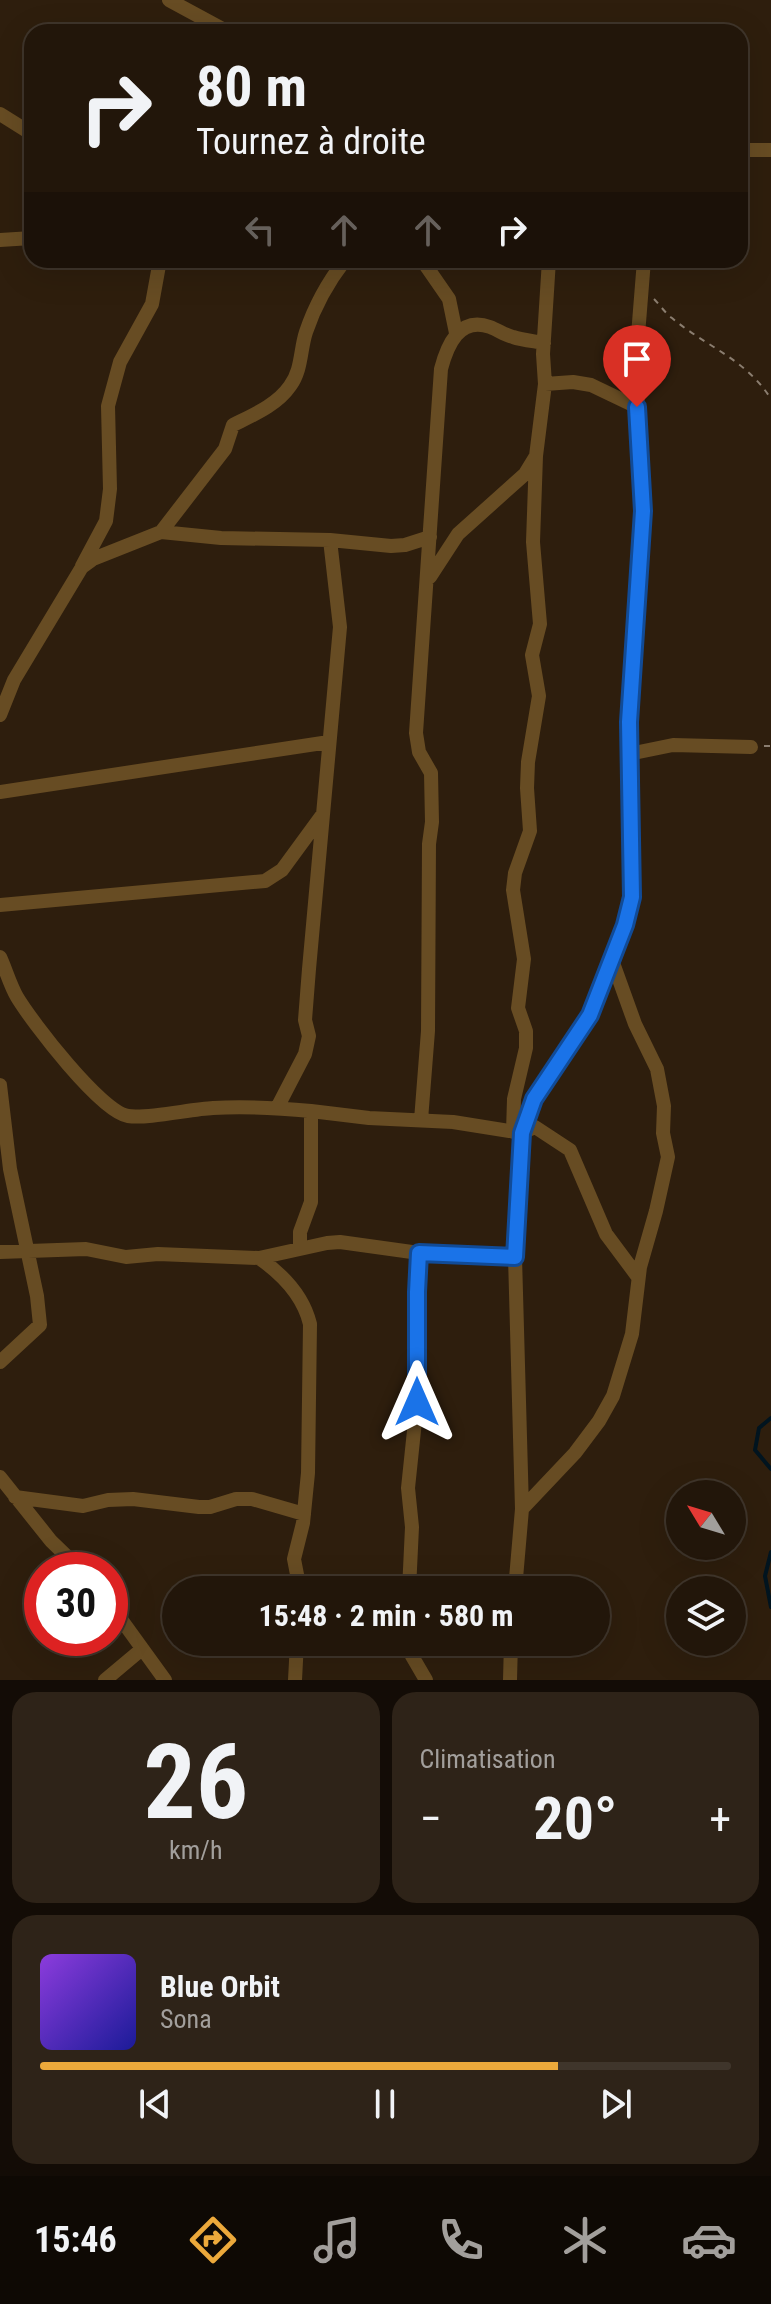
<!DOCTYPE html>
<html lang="fr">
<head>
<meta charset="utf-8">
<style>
	:root { --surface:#22160a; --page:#2e2318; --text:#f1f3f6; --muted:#a29f9c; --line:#3f352b; --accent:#eca93b }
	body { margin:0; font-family:"Roboto Condensed",sans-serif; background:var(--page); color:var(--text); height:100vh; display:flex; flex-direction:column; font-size:30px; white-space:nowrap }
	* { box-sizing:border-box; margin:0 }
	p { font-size:26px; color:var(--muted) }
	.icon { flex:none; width:44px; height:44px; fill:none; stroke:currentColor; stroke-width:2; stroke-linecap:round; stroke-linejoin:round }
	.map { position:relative; height:1680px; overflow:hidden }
	.drawer { display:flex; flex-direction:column; gap:12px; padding:12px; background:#130c06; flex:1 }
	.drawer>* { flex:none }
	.hud { position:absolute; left:24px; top:24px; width:724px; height:244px; border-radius:24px; box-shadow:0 8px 32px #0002,0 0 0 2px var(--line); background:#22160a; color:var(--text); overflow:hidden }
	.needle { width:52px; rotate:308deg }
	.controls { position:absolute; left:666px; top:1480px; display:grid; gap:16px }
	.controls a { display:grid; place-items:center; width:80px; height:80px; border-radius:50%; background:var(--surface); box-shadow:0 8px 32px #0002,0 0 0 2px var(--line); font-size:40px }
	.speed { position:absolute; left:24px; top:1552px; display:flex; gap:16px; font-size:40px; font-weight:700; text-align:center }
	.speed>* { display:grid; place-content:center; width:104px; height:104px; border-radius:50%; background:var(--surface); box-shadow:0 8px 32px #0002,0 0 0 2px var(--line); line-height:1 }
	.speed .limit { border:12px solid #d22; background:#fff; color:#111 }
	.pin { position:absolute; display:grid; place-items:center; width:68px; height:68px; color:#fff; margin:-82px -34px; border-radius:50% 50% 50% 0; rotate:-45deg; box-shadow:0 0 8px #0007 }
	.pin .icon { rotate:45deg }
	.me { position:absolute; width:88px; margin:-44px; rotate:0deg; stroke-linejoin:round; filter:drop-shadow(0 0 6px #0008) }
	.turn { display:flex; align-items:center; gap:28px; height:168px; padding:0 40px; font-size:36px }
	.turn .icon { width:104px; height:104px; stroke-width:2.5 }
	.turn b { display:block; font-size:56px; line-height:68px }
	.lanes { display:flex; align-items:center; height:76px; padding:0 40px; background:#0003; justify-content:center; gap:40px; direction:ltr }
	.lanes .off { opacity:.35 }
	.big { font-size:60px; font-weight:700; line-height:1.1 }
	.drawer .tile { flex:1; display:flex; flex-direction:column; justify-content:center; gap:12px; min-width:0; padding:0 28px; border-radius:24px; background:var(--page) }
	.drawer .dial { align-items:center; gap:0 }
	.dial b { font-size:104px; line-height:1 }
	.song { display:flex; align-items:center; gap:24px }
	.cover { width:96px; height:96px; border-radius:12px; background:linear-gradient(135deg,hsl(270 70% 55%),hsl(240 70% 35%)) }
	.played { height:8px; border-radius:4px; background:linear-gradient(90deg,var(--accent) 75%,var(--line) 75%) }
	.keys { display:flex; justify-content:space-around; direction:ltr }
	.heat { display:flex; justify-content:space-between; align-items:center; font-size:44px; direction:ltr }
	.drawer .tiles { flex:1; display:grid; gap:12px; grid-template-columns:1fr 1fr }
	.tile:last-child { grid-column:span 2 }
	.trip { position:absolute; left:162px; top:1576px; width:448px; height:80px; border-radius:40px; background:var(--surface); box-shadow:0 8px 32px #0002,0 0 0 2px var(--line); font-weight:700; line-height:80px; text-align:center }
	.tabs { display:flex; height:128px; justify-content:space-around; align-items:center; background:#0e0904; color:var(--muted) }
	.tabs .icon { width:56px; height:56px }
	.tabs .selected { color:var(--accent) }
	.tabs b { font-size:36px; color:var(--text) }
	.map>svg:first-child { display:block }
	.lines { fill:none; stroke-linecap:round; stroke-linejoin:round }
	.stream { stroke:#01141f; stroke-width:4 }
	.path { stroke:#8b7e70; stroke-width:2; stroke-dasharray:6 6; stroke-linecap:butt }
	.street { stroke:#674c23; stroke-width:14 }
	.route-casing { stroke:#114b97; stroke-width:20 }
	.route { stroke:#1a73e8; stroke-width:14 }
</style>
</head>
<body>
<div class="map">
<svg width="771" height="1680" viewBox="0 0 771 1680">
	<rect width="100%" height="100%" fill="#2e1e0d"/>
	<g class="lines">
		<path class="stream" d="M771 1418 759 1428 755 1450 771 1469
			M771 1552 765 1576 771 1607"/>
		<path class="path" d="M654 299C660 305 665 313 672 318 705 346 746 359 771 399
			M764 746H771"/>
		<path class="street" d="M169 0 228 32
			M0 114 32 134
			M740 150H771
			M0 240 32 238
			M422 260 449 299 456 333
			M549 260 543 354 545 384 573 382 591 385 637 407
			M161 532 221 538 330 540 391 546 405 545 430 537
			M82 566 106 521 110 489 108 406 120 362 152 304 160 260
			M430 577 458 534 525 474 536 456 545 384
			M0 715 14 680 82 567 93 559 161 532 225 449 233 425C253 415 277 405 290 386 302 370 300 350 306 332 315 305 328 282 345 260
			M629 754 673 745 751 747
			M0 792 329 742
			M0 905 265 881 282 870 323 814
			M0 957C6 970 10 985 17 997 32 1022 101 1112 128 1116 148 1119 191 1109 213 1108 246 1106 279 1108 311 1111
			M0 1085 10 1169 37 1296 40 1325 0 1362
			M277 1108 305 1054 309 1036 305 1020 309 969 340 627 330 540
			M421 1120 428 1031 429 844 432 822 431 773 419 752 416 733 441 369C447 346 459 316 490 327 498 330 505 335 513 337 522 340 533 341 544 343
			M513 1132 514 1099 526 1048V1031L518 1008 524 959 513 890 515 873 530 831 527 788 528 762 539 696 532 655 540 624 533 542 536 456
			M300 1248V1232L311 1202V1111L369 1118 453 1122 522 1133 535 1127 570 1150 606 1234 638 1277
			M0 1252 86 1249 126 1257 158 1254 259 1258 327 1243 340 1242 419 1253
			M515 1257 522 1509
			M259 1258C282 1274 303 1295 310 1324L308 1473 303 1523 294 1559 300 1590
			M0 1477 51 1541 81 1570
			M15 1497 83 1506 108 1500 133 1499 199 1507H210L236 1499H252L304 1514
			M409 1590 412 1527 408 1488 417 1402V1292L419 1253 515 1257 522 1133 534 1099 590 1015 625 925 632 897 629 722 643 511 637 407 640 372 638 335 644 260
			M515 1590 522 1509 575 1453 599 1421 613 1396 632 1334 640 1267 656 1211 668 1157 663 1133 664 1106 657 1069 635 1024 612 960
			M110 1604 165 1680
			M408 1642 412 1656 426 1680
			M105 1680 142 1649
			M295 1680 297 1642
			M510 1680 511 1642"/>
	</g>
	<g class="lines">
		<defs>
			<path id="route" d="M417 1402V1292L419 1253 515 1257 522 1133 534 1099 590 1015 625 925 632 897 629 722 643 511 637 407"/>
		</defs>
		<use href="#route" class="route-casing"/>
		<use href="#route" class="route"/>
	</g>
</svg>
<div class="controls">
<a><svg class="needle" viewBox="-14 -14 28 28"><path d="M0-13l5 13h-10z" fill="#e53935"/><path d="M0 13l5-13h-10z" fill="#a29f9c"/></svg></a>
<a><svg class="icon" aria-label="layers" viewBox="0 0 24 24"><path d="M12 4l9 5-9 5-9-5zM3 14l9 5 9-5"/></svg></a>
</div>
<div class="speed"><div class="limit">30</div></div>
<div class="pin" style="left:637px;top:407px;background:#d93025"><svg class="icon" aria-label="arrive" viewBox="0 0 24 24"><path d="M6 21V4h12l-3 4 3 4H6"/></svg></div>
<svg class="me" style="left:417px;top:1402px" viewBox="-20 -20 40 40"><path d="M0-17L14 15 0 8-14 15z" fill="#1a73e8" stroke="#fff" stroke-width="4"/></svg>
<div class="trip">15:48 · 2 min · 580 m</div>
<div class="hud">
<div class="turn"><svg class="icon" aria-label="right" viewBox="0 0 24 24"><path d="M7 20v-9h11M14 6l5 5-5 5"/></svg><div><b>80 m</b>Tournez à droite</div></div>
<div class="lanes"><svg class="icon off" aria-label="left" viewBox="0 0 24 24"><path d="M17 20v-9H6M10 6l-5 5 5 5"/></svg><svg class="icon off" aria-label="ahead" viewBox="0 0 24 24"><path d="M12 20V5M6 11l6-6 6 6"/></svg><svg class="icon off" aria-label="ahead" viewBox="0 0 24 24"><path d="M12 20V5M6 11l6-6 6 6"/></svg><svg class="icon" aria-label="right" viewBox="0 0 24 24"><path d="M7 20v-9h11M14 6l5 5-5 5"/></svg></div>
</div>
</div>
<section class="drawer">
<div class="tiles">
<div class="tile dial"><b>26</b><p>km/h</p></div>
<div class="tile"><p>Climatisation</p>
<div class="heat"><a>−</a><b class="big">20°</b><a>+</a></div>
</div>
<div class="tile">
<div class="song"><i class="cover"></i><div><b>Blue Orbit</b><p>Sona</p></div></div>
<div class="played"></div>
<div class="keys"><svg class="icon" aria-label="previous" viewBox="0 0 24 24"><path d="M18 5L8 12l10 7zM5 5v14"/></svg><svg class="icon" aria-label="pause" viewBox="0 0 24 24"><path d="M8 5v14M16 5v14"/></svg><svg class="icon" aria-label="next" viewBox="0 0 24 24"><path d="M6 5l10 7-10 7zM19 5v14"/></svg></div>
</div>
</div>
</section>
<nav class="tabs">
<b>15:46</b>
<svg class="icon selected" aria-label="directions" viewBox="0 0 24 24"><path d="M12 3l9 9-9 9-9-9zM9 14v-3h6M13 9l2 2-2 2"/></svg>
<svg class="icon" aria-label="music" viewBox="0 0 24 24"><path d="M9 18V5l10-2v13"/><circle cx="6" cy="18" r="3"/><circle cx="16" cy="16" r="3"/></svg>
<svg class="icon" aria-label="phone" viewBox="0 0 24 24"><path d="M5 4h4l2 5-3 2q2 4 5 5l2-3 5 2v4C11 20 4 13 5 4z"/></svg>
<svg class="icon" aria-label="climate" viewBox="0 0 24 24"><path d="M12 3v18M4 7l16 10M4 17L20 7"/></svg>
<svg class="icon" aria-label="car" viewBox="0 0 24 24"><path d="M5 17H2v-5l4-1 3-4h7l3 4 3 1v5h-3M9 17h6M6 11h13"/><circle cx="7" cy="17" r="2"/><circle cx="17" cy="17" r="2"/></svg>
</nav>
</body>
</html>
